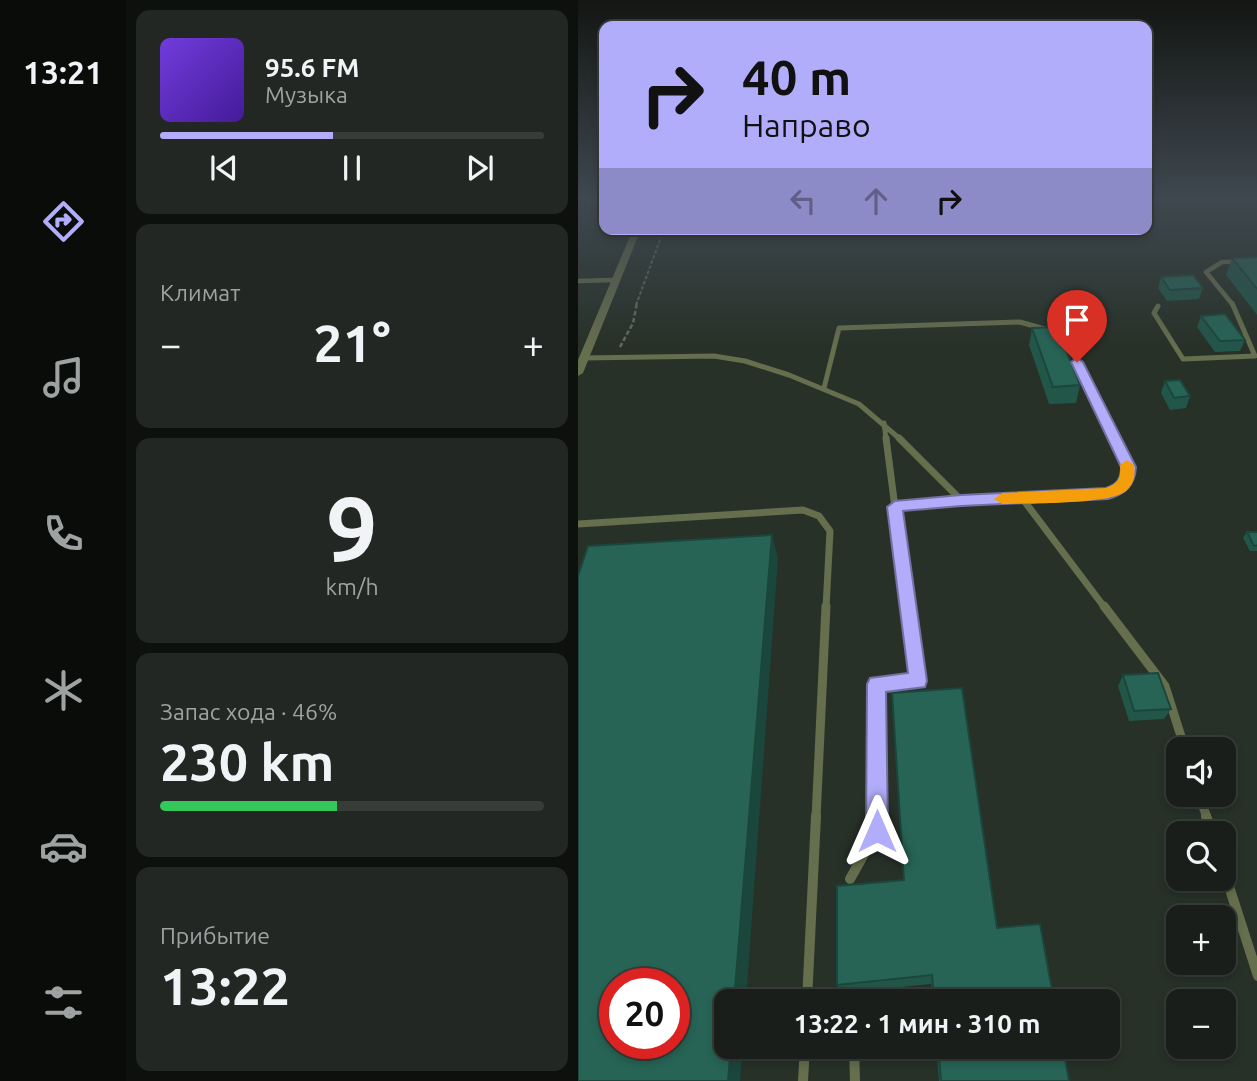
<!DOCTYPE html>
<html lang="ru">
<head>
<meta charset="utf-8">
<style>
	:root { --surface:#1a1e1a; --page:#232723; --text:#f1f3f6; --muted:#9fa2a2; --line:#383c39; --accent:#b1adfa }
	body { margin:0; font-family:Ubuntu,sans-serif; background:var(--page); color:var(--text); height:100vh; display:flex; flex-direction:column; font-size:26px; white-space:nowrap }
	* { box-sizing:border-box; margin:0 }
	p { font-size:23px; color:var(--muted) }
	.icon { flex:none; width:38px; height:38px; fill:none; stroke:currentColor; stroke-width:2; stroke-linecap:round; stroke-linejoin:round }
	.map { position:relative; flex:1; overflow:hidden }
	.sheet { display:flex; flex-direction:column; gap:10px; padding:10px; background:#0e100e; width:452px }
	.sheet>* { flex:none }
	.top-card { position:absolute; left:21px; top:21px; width:553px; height:214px; border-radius:14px; box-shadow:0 4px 10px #0003,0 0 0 2px var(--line); background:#b1adfa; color:#111; overflow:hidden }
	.tools { position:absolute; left:588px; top:737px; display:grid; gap:14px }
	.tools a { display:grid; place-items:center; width:70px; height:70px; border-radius:14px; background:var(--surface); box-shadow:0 4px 10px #0003,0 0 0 2px var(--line); font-size:35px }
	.speed { position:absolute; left:21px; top:968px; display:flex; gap:14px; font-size:35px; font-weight:700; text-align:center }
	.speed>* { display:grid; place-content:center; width:91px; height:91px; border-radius:50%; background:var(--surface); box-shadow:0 4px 10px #0003,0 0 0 2px var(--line); line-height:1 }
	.speed .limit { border:10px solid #d22; background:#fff; color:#111 }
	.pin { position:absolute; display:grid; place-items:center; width:60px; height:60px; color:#fff; margin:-72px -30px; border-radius:50% 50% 50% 0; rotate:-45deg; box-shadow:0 0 7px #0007 }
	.pin .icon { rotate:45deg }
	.me { position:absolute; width:77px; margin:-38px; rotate:0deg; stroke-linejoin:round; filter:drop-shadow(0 0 5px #0008) }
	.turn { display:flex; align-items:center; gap:24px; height:147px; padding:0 28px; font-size:32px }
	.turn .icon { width:91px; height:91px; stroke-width:2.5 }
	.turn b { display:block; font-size:49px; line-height:60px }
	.lanes { display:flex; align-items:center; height:66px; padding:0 28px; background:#0003; justify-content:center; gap:35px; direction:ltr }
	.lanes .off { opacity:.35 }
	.big { font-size:52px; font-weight:700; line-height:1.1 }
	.sheet .card { flex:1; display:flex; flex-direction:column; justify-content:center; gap:10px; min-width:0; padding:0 24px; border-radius:14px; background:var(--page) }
	.sheet .dial { align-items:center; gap:0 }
	.dial b { font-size:91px; line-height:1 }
	.song { display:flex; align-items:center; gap:21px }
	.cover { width:84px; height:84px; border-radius:10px; background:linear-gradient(135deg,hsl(260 70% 55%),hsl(260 70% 35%)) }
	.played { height:7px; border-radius:4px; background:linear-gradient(90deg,var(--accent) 45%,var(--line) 45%) }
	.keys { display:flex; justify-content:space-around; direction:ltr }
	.heat { display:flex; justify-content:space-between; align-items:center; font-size:38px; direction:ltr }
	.charge { height:10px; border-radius:5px; background:linear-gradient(90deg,#34c759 46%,var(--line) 0) }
	.trip { position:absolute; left:136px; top:989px; width:406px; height:70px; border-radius:14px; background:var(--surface); box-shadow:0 4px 10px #0003,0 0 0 2px var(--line); font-weight:700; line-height:70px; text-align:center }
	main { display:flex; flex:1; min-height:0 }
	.dock { display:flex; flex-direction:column; width:126px; justify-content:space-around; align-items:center; background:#0a0c0a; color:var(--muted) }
	.dock .icon { width:49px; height:49px }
	.dock .current { color:var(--accent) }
	.dock b { font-size:32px; color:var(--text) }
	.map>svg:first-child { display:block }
	.built { fill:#273128; fill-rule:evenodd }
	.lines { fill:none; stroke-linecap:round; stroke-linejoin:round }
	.path-far1 { stroke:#646864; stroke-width:2; stroke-dasharray:3.5 2; stroke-linecap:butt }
	.path { stroke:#646864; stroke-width:2.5; stroke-dasharray:4.5 2.5; stroke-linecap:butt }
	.lane-far4 { stroke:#656e4d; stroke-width:4.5 }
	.lane-far3 { stroke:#656e4d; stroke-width:5 }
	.lane-far2 { stroke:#656e4d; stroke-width:7 }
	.lane-far1 { stroke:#656e4d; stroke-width:9 }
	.lane { stroke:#656e4d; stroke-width:10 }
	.street { fill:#656e4d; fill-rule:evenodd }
	.wall { fill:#225649 }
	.shaded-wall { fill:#1b463c }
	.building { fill:#276455; stroke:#1b463c; stroke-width:2; fill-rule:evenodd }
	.route { fill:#b1adfa; stroke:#7370a2; stroke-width:2 }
	.slow { fill:#f59e0b }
</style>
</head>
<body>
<main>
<nav class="dock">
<b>13:21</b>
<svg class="icon current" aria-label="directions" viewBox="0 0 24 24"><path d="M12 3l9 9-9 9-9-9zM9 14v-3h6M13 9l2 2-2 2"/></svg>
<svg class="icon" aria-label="music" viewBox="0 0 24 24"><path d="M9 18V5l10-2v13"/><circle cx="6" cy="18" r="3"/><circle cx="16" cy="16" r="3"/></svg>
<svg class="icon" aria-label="phone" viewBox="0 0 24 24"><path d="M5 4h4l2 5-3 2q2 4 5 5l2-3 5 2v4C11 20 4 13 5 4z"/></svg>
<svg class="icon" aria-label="climate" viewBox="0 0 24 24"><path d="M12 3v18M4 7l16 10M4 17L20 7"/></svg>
<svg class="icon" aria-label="car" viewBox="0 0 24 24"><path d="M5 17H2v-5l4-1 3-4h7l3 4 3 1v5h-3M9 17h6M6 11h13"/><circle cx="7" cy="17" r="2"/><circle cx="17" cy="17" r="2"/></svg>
<svg class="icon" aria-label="filters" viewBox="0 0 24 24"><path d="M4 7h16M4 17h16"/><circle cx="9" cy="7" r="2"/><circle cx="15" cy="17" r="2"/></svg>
</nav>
<section class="sheet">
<div class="card">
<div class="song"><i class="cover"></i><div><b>95.6 FM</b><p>Музыка</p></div></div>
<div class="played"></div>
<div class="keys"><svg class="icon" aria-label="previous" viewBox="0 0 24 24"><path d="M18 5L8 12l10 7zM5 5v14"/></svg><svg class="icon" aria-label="pause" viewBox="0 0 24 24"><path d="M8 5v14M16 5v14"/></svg><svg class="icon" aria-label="next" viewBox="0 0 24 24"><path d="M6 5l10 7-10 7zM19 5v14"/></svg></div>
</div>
<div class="card"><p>Климат</p>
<div class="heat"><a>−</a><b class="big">21°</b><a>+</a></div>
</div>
<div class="card dial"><b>9</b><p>km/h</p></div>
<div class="card"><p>Запас хода · 46%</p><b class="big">230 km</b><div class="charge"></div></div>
<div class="card"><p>Прибытие</p><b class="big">13:22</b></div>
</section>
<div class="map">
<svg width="680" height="1081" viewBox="0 0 680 1081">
	<rect width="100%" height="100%" fill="#232823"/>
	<path class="built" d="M0 197H26V229H569V197H679V1081H0ZM600 749H646V794H600ZM600 833H646V878H600ZM600 917H646V962H600ZM37 984H96V1043H37ZM149 1001H530V1046H149ZM600 1001H646V1046H600Z"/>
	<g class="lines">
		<path class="path-far1" d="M58 305 86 229"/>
		<path class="path" d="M42 347 55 323 59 303"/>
		<path class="lane-far4" d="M0 281 36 280
			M655 305 628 272 644 262 680 261"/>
		<path class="lane-far3" d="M580 306 576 313 605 359 677 356 654 303
			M6 358 136 356 167 361 211 375 281 404 322 439
			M246 388 261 328 442 322 477 332 489 341 537 439
			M306 423 308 439"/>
		<path class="lane-far2" d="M308 438 330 608
			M321 438 383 500 444 498 527 608
			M444 498 531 494C561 479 547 461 536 438
			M317 507 383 500
			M0 524 225 510 241 516 252 531 248 608"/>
		<path class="lane-far1" d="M526 606 587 686 607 749
			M621 794 629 818
			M238 818 248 606
			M299 818V684L340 681 330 606"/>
		<path class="lane" d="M628 816 634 833
			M646 871 680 976
			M272 879 299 831V816
			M229 1001 238 816
			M276 1046 277 1081
			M225 1081 227 1046"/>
		<path class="street" d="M55 229H63L5 373 0 376V360Z"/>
	</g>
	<path class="wall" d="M680 257V316L648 275 654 258Z
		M583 277 625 288 621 299 589 301 580 288Z
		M623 316 667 340 662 351 637 352 619 327Z
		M454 328 502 385 498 403 471 404 451 345Z
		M587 381 612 396 608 408 592 410 583 393Z
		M669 532H680V551H672L665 538Z
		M545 675 593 709 586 719 551 721 540 686Z
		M419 928 476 1001H354L353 984 264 993 259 985Z
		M358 1046H485L491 1081H361Z"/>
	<path class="shaded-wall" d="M194 535 200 558 168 1001H156Z
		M153 1046H165L162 1081H150Z"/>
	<path class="building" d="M680 257V290L654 258Z
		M615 275 625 288 592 290 583 277Z
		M647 314 667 340 642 341 623 316Z
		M479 327 502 385 475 387 454 328Z
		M602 380 612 396 596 398 587 381Z
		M669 532H680V545L676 546Z
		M194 535 156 1001H149V1046H153L150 1081H0V576L10 546ZM37 984H96V1043H37Z
		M580 673 593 709 556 711 545 675Z
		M384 688 419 928 462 924 476 1001H356L354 975 259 985V886L326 880 314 693Z
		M360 1046H485L491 1081H363Z"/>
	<linearGradient id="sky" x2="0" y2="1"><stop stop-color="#131613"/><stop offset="0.57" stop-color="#3f4850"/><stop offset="1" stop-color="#3f4850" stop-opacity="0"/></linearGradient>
	<rect width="680" height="348" fill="url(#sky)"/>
	<path class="route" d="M499 358 505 362 558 467C557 486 547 494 530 499L383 506 325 511 349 681 347 687 308 692 310 831 306 838 299 842 291 838 288 831 289 684 292 678 330 673 309 507 317 501 383 495 528 488C539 484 543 479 543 467L493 362Z"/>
	<path class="slow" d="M549 460 556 465C557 475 557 482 549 490 535 505 448 503 424 504L416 499 424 493 528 488C541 483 543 478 542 465Z"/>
</svg>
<div class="tools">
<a><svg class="icon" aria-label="sound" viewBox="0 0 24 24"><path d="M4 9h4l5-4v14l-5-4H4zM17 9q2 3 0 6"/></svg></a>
<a><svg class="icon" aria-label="search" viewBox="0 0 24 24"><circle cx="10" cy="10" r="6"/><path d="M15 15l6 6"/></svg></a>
<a>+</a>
<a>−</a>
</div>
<div class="speed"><div class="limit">20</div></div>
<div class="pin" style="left:499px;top:362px;background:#d93025"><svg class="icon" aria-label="arrive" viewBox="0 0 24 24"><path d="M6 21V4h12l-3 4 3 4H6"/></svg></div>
<svg class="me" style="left:299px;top:831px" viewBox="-20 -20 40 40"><path d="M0-17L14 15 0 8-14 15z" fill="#b1adfa" stroke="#fff" stroke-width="4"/></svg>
<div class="trip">13:22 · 1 мин · 310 m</div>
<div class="top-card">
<div class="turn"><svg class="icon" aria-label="right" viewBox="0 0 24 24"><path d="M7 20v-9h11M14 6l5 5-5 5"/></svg><div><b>40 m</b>Направо</div></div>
<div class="lanes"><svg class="icon off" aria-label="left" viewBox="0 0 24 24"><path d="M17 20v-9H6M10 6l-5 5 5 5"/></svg><svg class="icon off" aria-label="ahead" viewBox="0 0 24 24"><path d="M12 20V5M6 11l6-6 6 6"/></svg><svg class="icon" aria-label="right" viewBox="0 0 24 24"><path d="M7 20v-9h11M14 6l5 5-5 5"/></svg></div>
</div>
</div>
</main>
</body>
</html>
